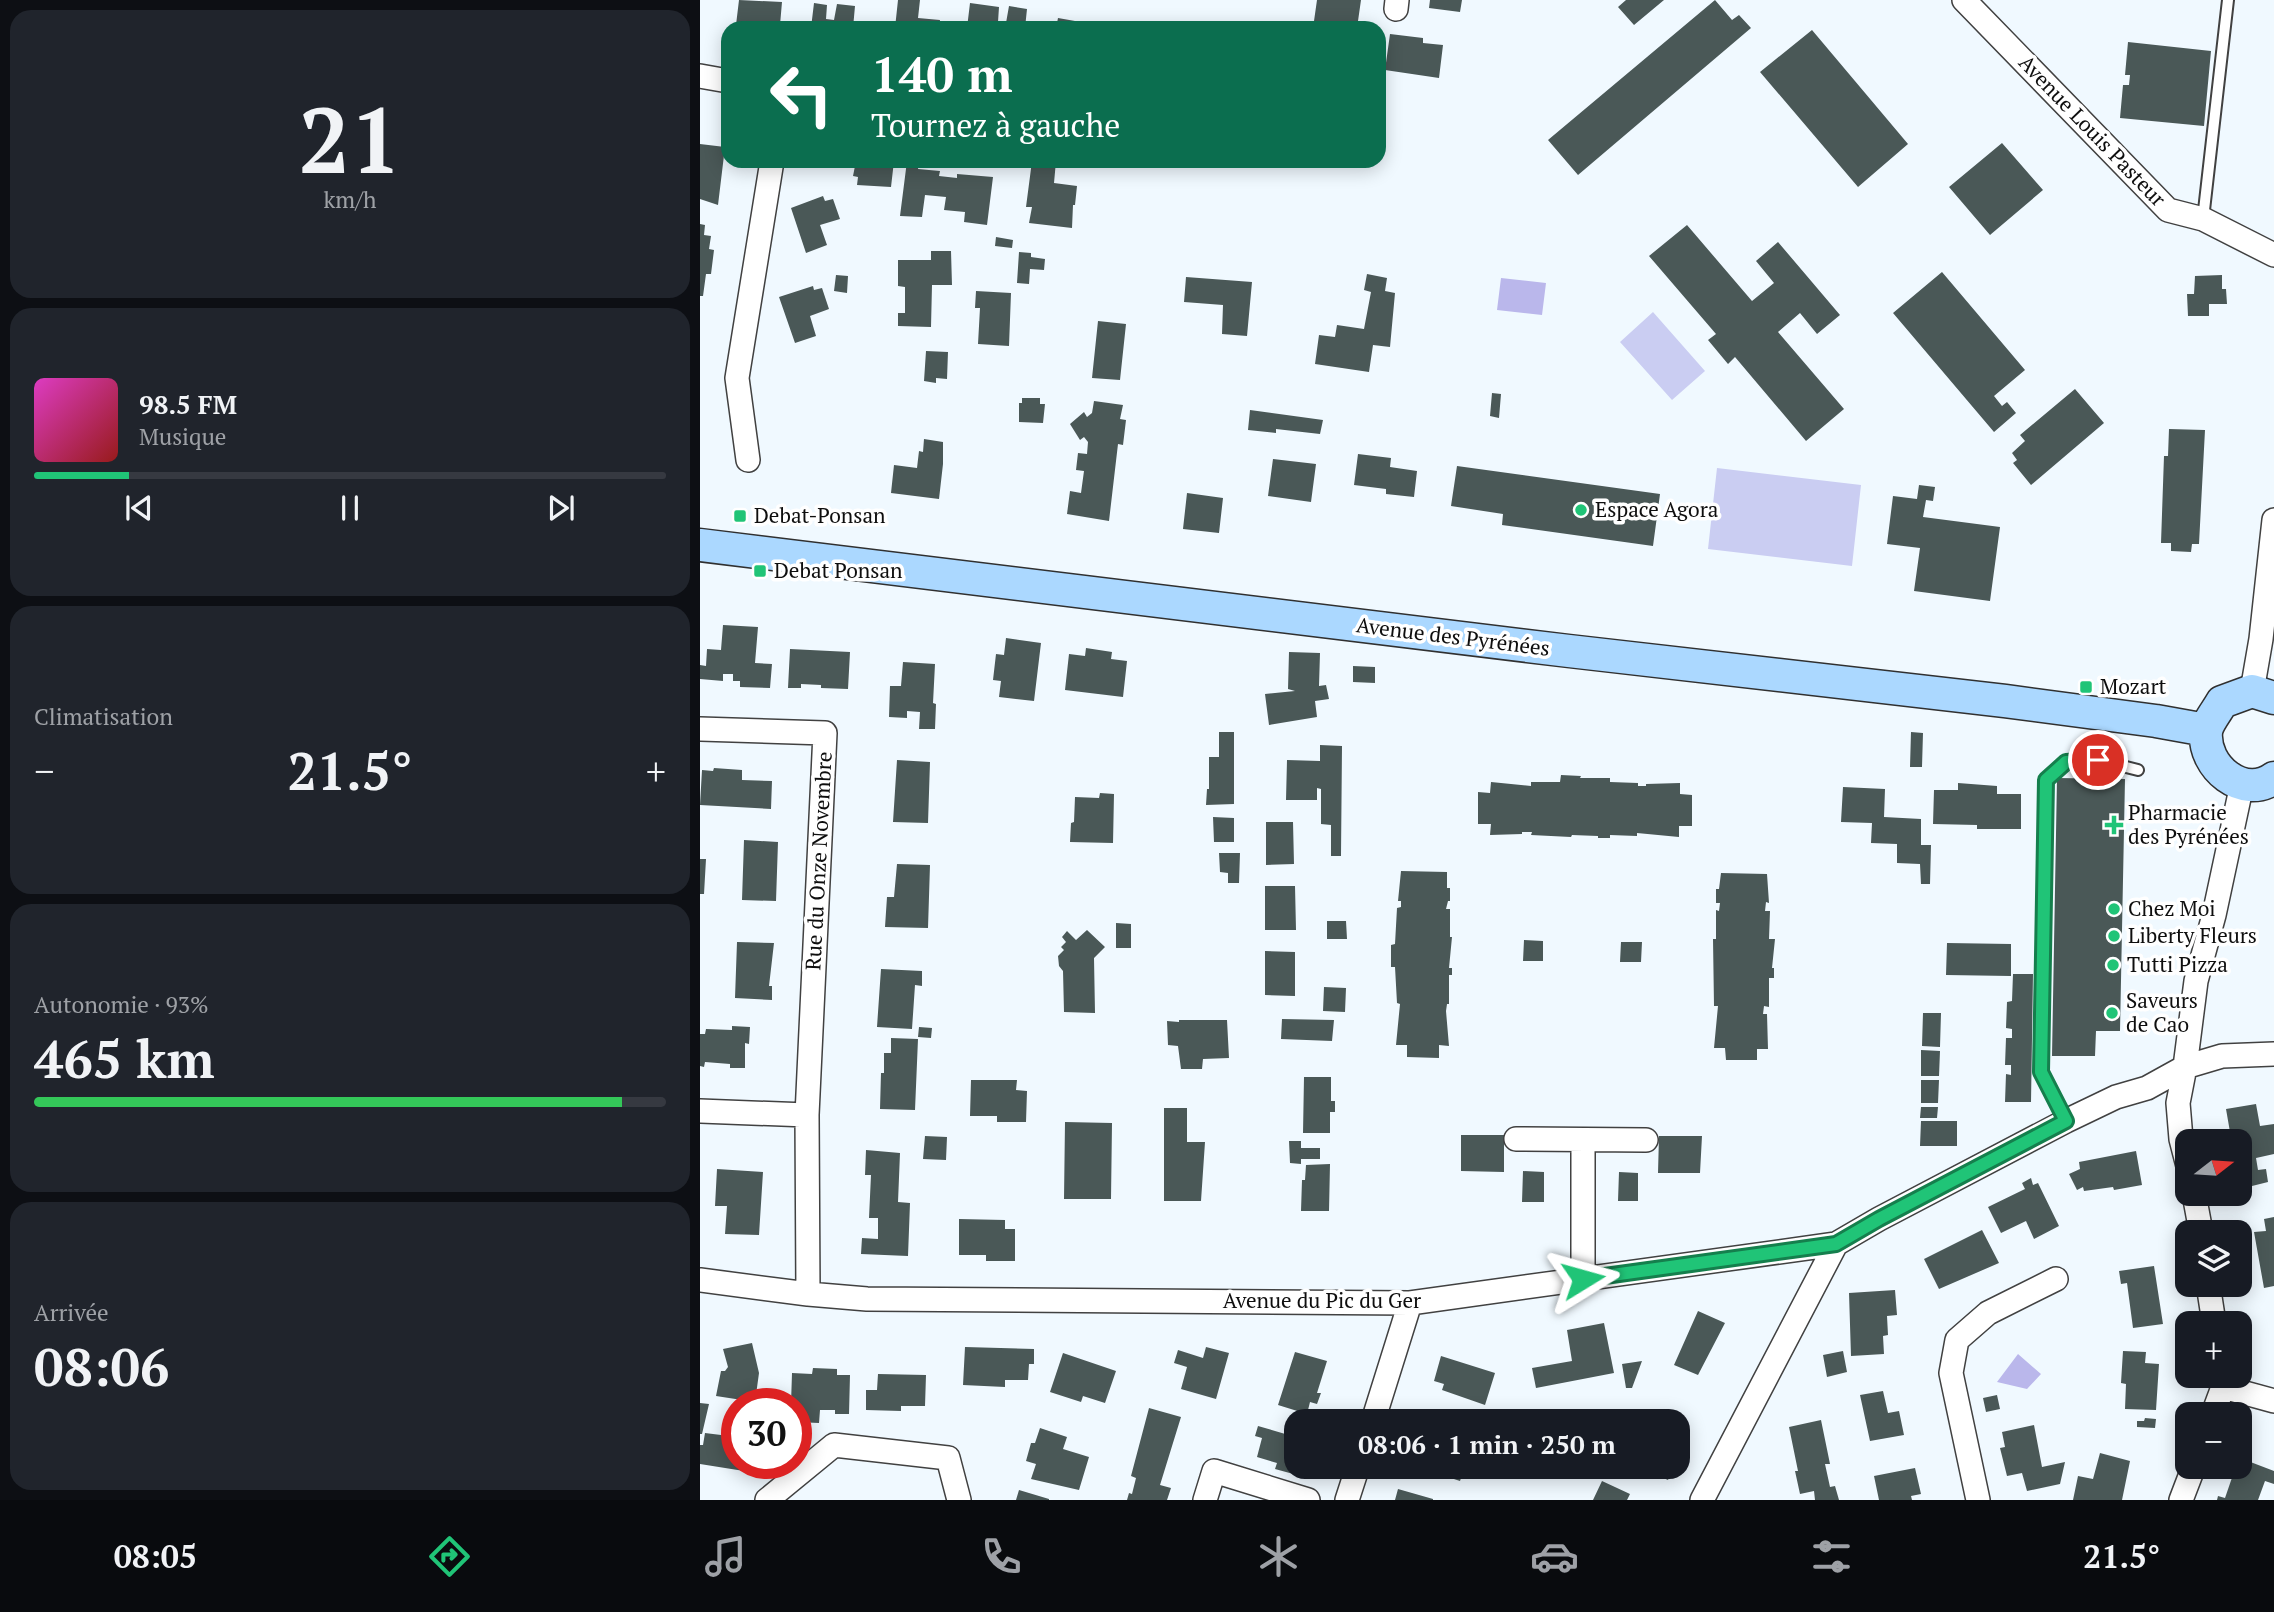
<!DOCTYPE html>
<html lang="fr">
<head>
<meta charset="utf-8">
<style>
	:root { --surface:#171b24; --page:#20242c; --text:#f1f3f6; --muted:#9ea1a6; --line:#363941; --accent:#20c477 }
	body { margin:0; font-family:"PT Serif",serif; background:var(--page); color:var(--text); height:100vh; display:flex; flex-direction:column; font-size:26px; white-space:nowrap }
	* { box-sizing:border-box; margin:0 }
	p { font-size:23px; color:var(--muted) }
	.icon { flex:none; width:38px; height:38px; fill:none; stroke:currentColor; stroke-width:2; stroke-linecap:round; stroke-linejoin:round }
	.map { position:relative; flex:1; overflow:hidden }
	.sheet { display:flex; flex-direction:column; gap:10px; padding:10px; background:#0d0f14; width:700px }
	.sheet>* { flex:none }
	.hud { position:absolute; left:21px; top:21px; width:665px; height:147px; border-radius:21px; box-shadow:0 4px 18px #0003; background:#0b6e4f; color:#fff; overflow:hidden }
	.needle { width:46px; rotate:73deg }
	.controls { position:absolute; left:1475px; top:1129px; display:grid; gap:14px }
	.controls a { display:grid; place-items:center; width:77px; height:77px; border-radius:14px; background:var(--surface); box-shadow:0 4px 18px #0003; font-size:35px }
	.speed { position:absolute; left:21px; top:1388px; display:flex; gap:14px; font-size:35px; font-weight:700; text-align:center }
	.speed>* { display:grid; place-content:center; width:91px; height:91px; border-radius:50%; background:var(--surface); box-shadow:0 4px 18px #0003; line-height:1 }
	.speed .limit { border:10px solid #d22; background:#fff; color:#111 }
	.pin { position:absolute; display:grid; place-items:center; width:60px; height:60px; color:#fff; margin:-30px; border:4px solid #fff; border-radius:50%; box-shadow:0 2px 7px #0007 }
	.me { position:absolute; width:77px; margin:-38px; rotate:82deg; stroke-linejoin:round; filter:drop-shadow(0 0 5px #0008) }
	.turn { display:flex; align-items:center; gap:24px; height:147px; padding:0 35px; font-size:32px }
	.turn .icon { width:91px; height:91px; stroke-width:2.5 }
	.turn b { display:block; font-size:49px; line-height:60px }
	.big { font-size:52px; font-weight:700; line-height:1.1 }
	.sheet .tile { flex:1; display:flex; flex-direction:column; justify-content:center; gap:10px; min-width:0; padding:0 24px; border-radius:21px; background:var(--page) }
	.sheet .dial { align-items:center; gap:0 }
	.dial b { font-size:91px; line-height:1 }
	.song { display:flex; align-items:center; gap:21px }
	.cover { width:84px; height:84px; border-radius:10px; background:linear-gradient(135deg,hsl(310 70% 55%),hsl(0 70% 35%)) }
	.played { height:7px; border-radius:4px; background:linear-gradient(90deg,var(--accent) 15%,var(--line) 15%) }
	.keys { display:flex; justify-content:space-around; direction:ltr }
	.heat { display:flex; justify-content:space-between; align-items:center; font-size:38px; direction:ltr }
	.charge { height:10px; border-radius:5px; background:linear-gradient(90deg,#34c759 93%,var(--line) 0) }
	.trip { position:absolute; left:584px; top:1409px; width:406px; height:70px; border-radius:21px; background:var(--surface); box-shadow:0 4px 18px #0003; font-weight:700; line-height:70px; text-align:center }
	.menu { display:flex; height:112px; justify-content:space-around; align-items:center; background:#090b0e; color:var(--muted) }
	.menu .icon { width:49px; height:49px }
	.menu .active { color:var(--accent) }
	.menu b { font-size:32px; color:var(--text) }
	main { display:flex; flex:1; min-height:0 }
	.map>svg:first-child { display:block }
	.green { fill:#bab7eb }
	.pitch { fill:#cacdf2 }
	.building { fill:#4a5857 }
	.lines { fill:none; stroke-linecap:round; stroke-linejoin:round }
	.service-casing { stroke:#414141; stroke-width:14 }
	.minor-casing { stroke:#414141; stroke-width:26 }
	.secondary-casing { stroke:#303030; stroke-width:35 }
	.service { stroke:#fff; stroke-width:10 }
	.minor { stroke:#fff; stroke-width:23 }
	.secondary { stroke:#abd8ff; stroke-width:32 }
	.route-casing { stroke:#157f4d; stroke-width:18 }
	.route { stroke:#20c477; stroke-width:12 }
	.poi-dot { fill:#20c477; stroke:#fff; stroke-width:2.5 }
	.labels { text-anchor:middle; stroke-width:7; stroke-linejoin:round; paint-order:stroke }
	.street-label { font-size:21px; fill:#0e0e0e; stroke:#fff }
	.poi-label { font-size:21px; fill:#0e0e0e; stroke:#fff; text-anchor:start }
</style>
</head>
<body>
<main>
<section class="sheet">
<div class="tile dial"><b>21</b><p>km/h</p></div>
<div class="tile">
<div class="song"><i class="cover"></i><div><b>98.5 FM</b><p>Musique</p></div></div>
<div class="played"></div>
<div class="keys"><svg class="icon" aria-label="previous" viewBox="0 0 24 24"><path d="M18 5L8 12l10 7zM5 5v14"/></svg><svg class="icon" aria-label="pause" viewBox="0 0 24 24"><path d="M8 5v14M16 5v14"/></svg><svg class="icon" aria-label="next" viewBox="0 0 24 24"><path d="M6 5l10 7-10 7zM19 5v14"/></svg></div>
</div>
<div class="tile"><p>Climatisation</p>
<div class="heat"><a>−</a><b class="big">21.5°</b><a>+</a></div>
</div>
<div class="tile"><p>Autonomie · 93%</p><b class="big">465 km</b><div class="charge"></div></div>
<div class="tile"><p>Arrivée</p><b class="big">08:06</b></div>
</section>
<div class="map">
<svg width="1574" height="1500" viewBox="0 0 1574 1500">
	<rect width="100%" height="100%" fill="#f0f9ff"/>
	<path class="green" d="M801 278 846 283 842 315 797 310Z
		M1318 1354 1341 1374 1327 1389 1297 1382Z"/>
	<path class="pitch" d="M953 312 1005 371 972 400 920 342Z
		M1017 468 1161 485 1152 566 1008 549Z"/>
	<path class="building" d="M39 0 82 2 80 25 71 24V28L36 25Z
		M198 0H220L218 18 240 20 239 28H195Z
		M617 0H661L657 28H615L616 21H614Z
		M730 0H762L760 12 729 8Z
		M926 0H964L934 25 918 7Z
		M1015 0 1032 20 1039 15 1051 28 878 175 848 140Z
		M114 3 127 5 126 19 134 20 137 4 155 6 153 28H111Z
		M270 3 299 7 298 22 306 23 309 6 327 9 325 28H267Z
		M358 18 375 21 374 28H356Z
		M1112 30 1208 144 1158 187 1060 72Z
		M690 34 723 38V43L743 45 739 78 685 70Z
		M1428 42 1511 51 1504 126 1420 118 1423 85H1429L1430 75H1425Z
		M1302 143 1343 190 1290 235 1249 187Z
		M0 144 25 147 18 205 0 199Z
		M156 161H194L191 187 157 185 158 177 153 176Z
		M207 161H219L218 169 240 171 239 176 257 178V174L293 177 287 225 264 222 265 212 244 210 246 197 225 195 222 217 200 216Z
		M332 161H356L354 183 377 186 375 205H373L372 228 329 223 332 207H326Z
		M123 196 125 201 133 199 140 219 120 225 127 245 106 253 91 208Z
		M0 224 5 225 4 235 11 236 9 249 14 250 11 274H6L3 296H0Z
		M987 225 1052 301 1074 283 1056 261 1078 242 1140 315 1117 334 1100 313 1078 332 1144 409 1106 441 1035 357 1028 364 1008 340 1016 334 949 256Z
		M296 237 313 240 312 248 295 246Z
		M231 251H251L252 285H232L231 327 198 326V313H205V287L198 286V260H231Z
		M319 252 331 253V257L345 259 344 270 330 269 329 284 317 283Z
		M1242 272 1325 370 1294 396 1302 406 1307 402 1316 413 1294 432 1193 313Z
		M667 274 687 278 685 291 695 293 690 347 673 345 669 372 615 364 619 335 635 337 637 325 664 329 671 292 664 290Z
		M136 275 148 276 147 293 134 291Z
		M1522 275V289H1526L1527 304H1509V316H1488L1487 294H1494L1495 276Z
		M486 277 552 282 547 336 522 334 523 305 484 302Z
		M113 286 114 290 122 288 129 309 110 316 116 336 95 343 79 297Z
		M276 291 311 293 309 346 278 344 280 308H275Z
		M398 321 426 324 420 380 392 378Z
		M226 351 248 352 247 379 236 378V383L224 381Z
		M1375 389 1404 423 1331 485 1313 463 1317 460 1312 453 1325 441 1320 435Z
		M792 393 801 394 799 418 790 416Z
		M322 398H340V404H345L343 423 319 422V403H322Z
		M394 401 423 405 420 419 426 420 423 445 418 444 409 521 367 514 370 491 381 493 384 471 376 470 378 453 387 454 388 442 384 437 380 440 370 424 384 412 387 417 392 413Z
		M550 410 623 420 620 434 576 429V433L548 430Z
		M1469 429 1505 430 1499 544H1492L1491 552 1471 551V543H1461L1464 456H1468Z
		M224 439 243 442V464L239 499 191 493 194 465 217 468 219 451 223 452Z
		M658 454 691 458 690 467 717 471 714 497 686 494V489L654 485Z
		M573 459 616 464 611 502 568 496Z
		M757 466 960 494 953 546 802 525 803 514 751 506Z
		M1219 485 1235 487 1233 501 1226 500 1223 517 1300 527 1290 601 1214 591 1220 548 1187 544 1193 496 1217 499Z
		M487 493 523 498 519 533 483 529Z
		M23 625 58 627 55 663 72 664 70 688 40 687V681H33V674H23V681L0 679V665L6 666 7 649 21 650Z
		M306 638 341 643 334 701 299 697 301 681 293 680 296 654 304 655Z
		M386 648 412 652 411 659 427 661 423 697 365 690 369 654 385 656Z
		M90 649 150 652 148 689 121 688V685L101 684V688H88Z
		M589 652 620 653 619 686 626 685 629 699 615 701 617 717 569 725 565 694 595 691 588 689Z
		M203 662 235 664 233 703 236 704 235 729H219L220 712 207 711V718L189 717 190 686H201Z
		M653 666 675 667V683L653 682Z
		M519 732H534V804L506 805 507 789H509V757H519Z
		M1211 732 1223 733 1222 767H1210Z
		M620 745 642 746 641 856H631V825L621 824V789L617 788V800H586L587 760 620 761Z
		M197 760 230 762 228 823 193 822Z
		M14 768 42 770V780L72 781 71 809 0 805 2 770 13 771Z
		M861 775 881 776 880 778H910V782L938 783V786H946V784L980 783V794L992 795V826H979V837L937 833V836L910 835V838H898V836L872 835 871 837 831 835 832 832H822V834L790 835 791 824H778V792L790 793 791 782 831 786V782H860Z
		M1357 778 1425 779 1420 1031H1396L1395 1056H1352Z
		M1258 783 1297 786V794H1321V829H1277V825L1233 824 1234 790H1258Z
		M1143 787 1185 789 1184 817 1221 819V845H1231L1230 884H1221L1220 864 1197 863V844L1171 843 1172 823 1141 822Z
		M400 793 414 794 413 843 370 842 371 823 374 822 375 797 399 798Z
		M513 817 534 818V842H514Z
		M566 822H593L594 864 566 865Z
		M44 840 78 842 76 901 42 900Z
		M519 853H540L539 883H528V873L520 872Z
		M0 859H6L4 894H0Z
		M197 864 230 865 228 928 185 927 187 897H194Z
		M701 871 747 872V888H750V901H748L746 909H750V937H752L749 968H752V975H749V1004H747L746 1011 749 1046 739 1045V1058L707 1057V1045H696L700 1004 697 1003 695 967H691V945L695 944 697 908 701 907V901H698Z
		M1021 873 1067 874 1069 903 1066 902 1065 911H1070L1069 939H1075L1072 968H1074V978H1069V1007L1064 1006 1063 1014H1067L1068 1049H1057V1060H1026L1025 1048H1014L1018 1006H1014L1013 939H1016V910L1019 911 1020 903H1016V889H1019Z
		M565 886H595L596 930H565Z
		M627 921H646L647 939H627Z
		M416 923 431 924V948H416Z
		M387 930 405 947 394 958 395 1013 364 1012 363 971 359 966 358 956 364 950 361 947 366 942 362 937 367 931 376 940Z
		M824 940 843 941V961H823Z
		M37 942 74 943 69 986H72V1000L35 998Z
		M921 942H942L941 962H920Z
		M1247 943 1311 944V976L1246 975Z
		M565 951 595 952V996L565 995Z
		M181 969 222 971V986L215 985 212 1029 177 1027Z
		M1313 974H1333L1331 1102H1305L1306 1074 1311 1075V1065H1305L1306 1038H1312V1029L1306 1028 1307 1002 1312 1001Z
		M624 987 646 988 645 1012 623 1011Z
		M1223 1013H1241L1240 1047 1222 1046Z
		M582 1019 634 1020 632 1041 581 1039Z
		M479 1020H527L529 1058 503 1059 502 1069H481L478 1046 468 1045 467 1021 479 1022Z
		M32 1026 50 1027 49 1044 45 1043V1068H30V1064L5 1062 4 1067 0 1066V1034H5L6 1029 32 1030Z
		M219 1027 232 1028 231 1038 218 1037Z
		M191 1038 218 1039 215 1110 180 1109 181 1073H184V1053H191Z
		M1221 1050 1240 1051 1239 1076H1221Z
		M604 1077H631V1101H635V1112H630V1133H603Z
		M271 1080H317L316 1090 327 1091 326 1122H297V1116H270Z
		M1221 1080H1239L1238 1103H1221Z
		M1556 1104 1560 1126 1574 1124V1154L1556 1158 1558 1170 1566 1169 1568 1182 1540 1189V1146L1544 1145 1542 1130 1530 1132 1526 1109Z
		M1221 1107H1238L1237 1118H1220Z
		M464 1108H487V1142H505L501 1201H464Z
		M1221 1121H1257V1146H1220Z
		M365 1122 412 1123 411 1199H364Z
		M761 1135H804V1172L761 1171Z
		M225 1136 247 1137 246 1160 223 1159Z
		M959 1136H1002L1000 1173H958Z
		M589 1141H601V1148H620V1159H601V1164L590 1163Z
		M166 1150 200 1153 198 1202 210 1203 208 1256 161 1254 162 1238 178 1239V1218H169L171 1175H165Z
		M1436 1151 1442 1185 1414 1190 1413 1187 1384 1191 1383 1187 1377 1190 1369 1174 1380 1169 1379 1162Z
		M630 1164 629 1211H601L602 1180H605L606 1165Z
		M17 1169 63 1172 59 1235 25 1234 27 1206H15Z
		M823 1171 844 1172V1202H822Z
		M919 1172 938 1173V1201H918Z
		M1331 1178 1333 1185 1338 1183 1359 1226 1334 1239 1326 1221 1301 1233 1288 1207 1325 1189 1322 1183Z
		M1574 1217V1286L1564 1288 1554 1232 1566 1231 1564 1219Z
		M259 1219 305 1220V1229H315V1261H286V1255H259Z
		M1282 1230 1299 1263 1239 1289 1224 1259Z
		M1454 1266 1463 1324 1433 1328 1427 1283 1421 1284 1419 1271Z
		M1195 1290 1197 1315 1187 1316 1188 1335 1183 1336 1184 1354 1151 1356 1149 1293Z
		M998 1311 1025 1323 998 1375 974 1365Z
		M904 1323 914 1373 836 1388 832 1368 872 1361 867 1330Z
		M52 1343 59 1373 55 1402 16 1396 21 1371H25L28 1367 23 1349Z
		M265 1347 334 1349V1364H329L328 1380H305V1387L263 1385Z
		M506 1347 529 1353 516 1399 481 1389 487 1367 474 1363 478 1350 503 1358Z
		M1143 1351 1147 1372 1127 1377 1123 1355Z
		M1423 1351 1446 1352 1445 1363 1459 1364 1456 1410 1425 1409 1426 1384 1421 1383Z
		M595 1352 627 1361 617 1393H621L617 1404 610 1402 607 1414 628 1421H605L607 1414 578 1405Z
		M363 1353 416 1371 405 1403 383 1396 381 1402 350 1392Z
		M741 1356 795 1373 785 1405 742 1390 744 1384 734 1381Z
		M942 1361 932 1388H926L922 1364Z
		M113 1368 137 1369V1375H150L149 1414H135V1410H120L119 1423 96 1422V1404H91L92 1373 112 1374Z
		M178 1374 226 1375 225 1406H201V1411L166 1410V1390H177Z
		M1183 1391 1188 1413 1199 1411 1204 1435 1170 1441 1160 1395Z
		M1297 1395 1300 1409 1286 1412 1283 1398Z
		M0 1403 9 1404 2 1434H0Z
		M449 1408 481 1417 460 1485 471 1488 467 1500H427L429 1493 432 1494 436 1478 431 1476Z
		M1445 1418 1456 1419 1455 1428 1437 1427V1421H1444Z
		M1121 1420 1130 1464H1125L1130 1487 1135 1486 1139 1500H1115L1114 1491 1100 1494 1095 1471H1098L1089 1427Z
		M597 1422V1466H600L597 1475 575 1469 577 1463 557 1457 562 1438 555 1436 558 1426 592 1436Z
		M1334 1425 1342 1467 1365 1462 1360 1484 1327 1491 1322 1473 1307 1476 1300 1448 1305 1447 1302 1432Z
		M340 1428 367 1437 363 1449 389 1457 379 1490 331 1479 336 1464 326 1461 331 1443H335Z
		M5 1433 37 1437V1463H45L44 1471 0 1464V1445H3Z
		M1400 1453 1430 1461 1422 1500H1373L1378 1476 1393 1479Z
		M1540 1458 1574 1471V1484L1565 1481 1558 1500H1517L1518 1496 1525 1498 1536 1466H1540Z
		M714 1466H765L760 1481Z
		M935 1466H974L968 1480Z
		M1215 1468 1221 1494 1211 1496 1212 1500H1179L1174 1476Z
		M902 1481 930 1494 927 1500H893Z
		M698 1489 733 1499V1500H695Z
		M319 1490 349 1499V1500H316Z"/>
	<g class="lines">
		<defs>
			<path id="service" d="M1503 219 1528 0
				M1366 1121 1341 1072 1346 780 1366 762 1398 760 1438 770"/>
			<path id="minor" d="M1264 0 1468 210 1503 219 1574 255
				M696 9 697 0
				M0 76 28 81
				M48 460 37 378 72 161
				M1552 691 1561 639 1574 520
				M0 729 125 733 107 1115 108 1294
				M0 1111 107 1115
				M816 1139 946 1140
				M1488 1166 1481 1139 1478 1103 1485 1067 1496 981 1514 915 1542 784
				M1494 1194 1501 1232
				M883 1279V1140
				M0 1280 108 1294 167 1299 710 1303 1136 1244 1179 1219 1366 1121 1416 1097 1447 1088 1485 1067 1522 1056 1574 1054
				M1508 1284 1514 1323
				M1523 1387 1574 1401
				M1513 1414 1523 1387 1521 1376
				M673 1421 710 1303
				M67 1500 134 1445 248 1458 259 1500
				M505 1500 514 1471 608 1500
				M647 1500 658 1466
				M1002 1500 1136 1244
				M1278 1500 1251 1373 1257 1340 1288 1313 1356 1279
				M1481 1500 1494 1466"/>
			<path id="secondary" d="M0 545 869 651 1305 701 1456 721 1506 730
				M1574 698 1552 691 1522 702C1517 711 1507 723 1506 732 1503 767 1543 800 1574 778"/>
		</defs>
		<use href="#service" class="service-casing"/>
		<use href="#minor" class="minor-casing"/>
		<use href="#secondary" class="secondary-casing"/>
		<use href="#service" class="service"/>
		<use href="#minor" class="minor"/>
		<use href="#secondary" class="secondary"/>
	</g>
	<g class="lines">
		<defs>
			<path id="route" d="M883 1279 1136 1244 1179 1219 1366 1121 1341 1072 1346 780 1366 762 1398 760"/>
		</defs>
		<use href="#route" class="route-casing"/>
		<use href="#route" class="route"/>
	</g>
	<g class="poi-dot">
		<circle cx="881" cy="510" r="7"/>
		<rect x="33" y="509" width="14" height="14" rx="3.5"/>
		<rect x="53" y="564" width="14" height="14" rx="3.5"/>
		<rect x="1379" y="680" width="14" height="14" rx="3.5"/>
		<path d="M1410.5 814.5h7v7h7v7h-7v7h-7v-7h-7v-7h7z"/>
		<circle cx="1414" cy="909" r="7"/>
		<circle cx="1414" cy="936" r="7"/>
		<circle cx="1413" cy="965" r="7"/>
		<circle cx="1412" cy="1013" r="7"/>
	</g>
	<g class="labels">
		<g class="street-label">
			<text transform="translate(1392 131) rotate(46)" y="7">Avenue Louis Pasteur</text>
			<text transform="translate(753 637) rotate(7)" y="7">Avenue des Pyrénées</text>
			<text transform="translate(119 861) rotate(-87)" y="7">Rue du Onze Novembre</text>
			<text x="622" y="1308">Avenue du Pic du Ger</text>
		</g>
		<g class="poi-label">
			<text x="895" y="517">Espace Agora</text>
			<text x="54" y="523">Debat-Ponsan</text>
			<text x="74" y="578">Debat Ponsan</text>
			<text x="1400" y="694">Mozart</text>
			<text x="1428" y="820">Pharmacie<tspan x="1428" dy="24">des Pyrénées</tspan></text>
			<text x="1428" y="916">Chez Moi</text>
			<text x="1428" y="943">Liberty Fleurs</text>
			<text x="1427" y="972">Tutti Pizza</text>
			<text x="1426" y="1008">Saveurs<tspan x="1426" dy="24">de Cao</tspan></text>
		</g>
	</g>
</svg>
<div class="controls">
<a><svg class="needle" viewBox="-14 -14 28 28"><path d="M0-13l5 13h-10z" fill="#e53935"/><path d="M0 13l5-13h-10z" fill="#9ea1a6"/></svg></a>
<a><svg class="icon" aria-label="layers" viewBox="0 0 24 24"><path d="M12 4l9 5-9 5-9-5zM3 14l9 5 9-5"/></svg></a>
<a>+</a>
<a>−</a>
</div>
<div class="speed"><div class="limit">30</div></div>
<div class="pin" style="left:1398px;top:760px;background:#d93025"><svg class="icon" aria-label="arrive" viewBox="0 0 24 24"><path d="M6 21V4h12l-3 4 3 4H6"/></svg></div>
<svg class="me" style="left:883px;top:1279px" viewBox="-20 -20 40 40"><path d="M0-17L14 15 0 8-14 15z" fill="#20c477" stroke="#fff" stroke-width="4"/></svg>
<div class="trip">08:06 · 1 min · 250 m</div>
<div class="hud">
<div class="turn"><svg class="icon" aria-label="left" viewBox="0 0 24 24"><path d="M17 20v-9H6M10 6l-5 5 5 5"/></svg><div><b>140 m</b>Tournez à gauche</div></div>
</div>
</div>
</main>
<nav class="menu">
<b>08:05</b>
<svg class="icon active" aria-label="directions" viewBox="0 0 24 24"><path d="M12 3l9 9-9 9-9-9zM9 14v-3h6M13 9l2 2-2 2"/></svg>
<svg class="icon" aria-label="music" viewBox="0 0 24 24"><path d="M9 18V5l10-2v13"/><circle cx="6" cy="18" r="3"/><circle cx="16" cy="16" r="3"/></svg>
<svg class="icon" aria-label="phone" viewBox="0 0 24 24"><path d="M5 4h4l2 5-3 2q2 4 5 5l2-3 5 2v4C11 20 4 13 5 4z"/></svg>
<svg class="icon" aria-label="climate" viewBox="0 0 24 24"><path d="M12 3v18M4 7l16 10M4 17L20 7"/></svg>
<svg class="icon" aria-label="car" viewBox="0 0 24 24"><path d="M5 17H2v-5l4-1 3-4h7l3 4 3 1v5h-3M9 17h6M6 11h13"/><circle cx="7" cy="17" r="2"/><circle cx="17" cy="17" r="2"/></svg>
<svg class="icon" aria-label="filters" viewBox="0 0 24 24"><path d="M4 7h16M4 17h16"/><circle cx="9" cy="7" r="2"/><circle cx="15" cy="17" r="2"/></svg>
<b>21.5°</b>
</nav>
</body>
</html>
